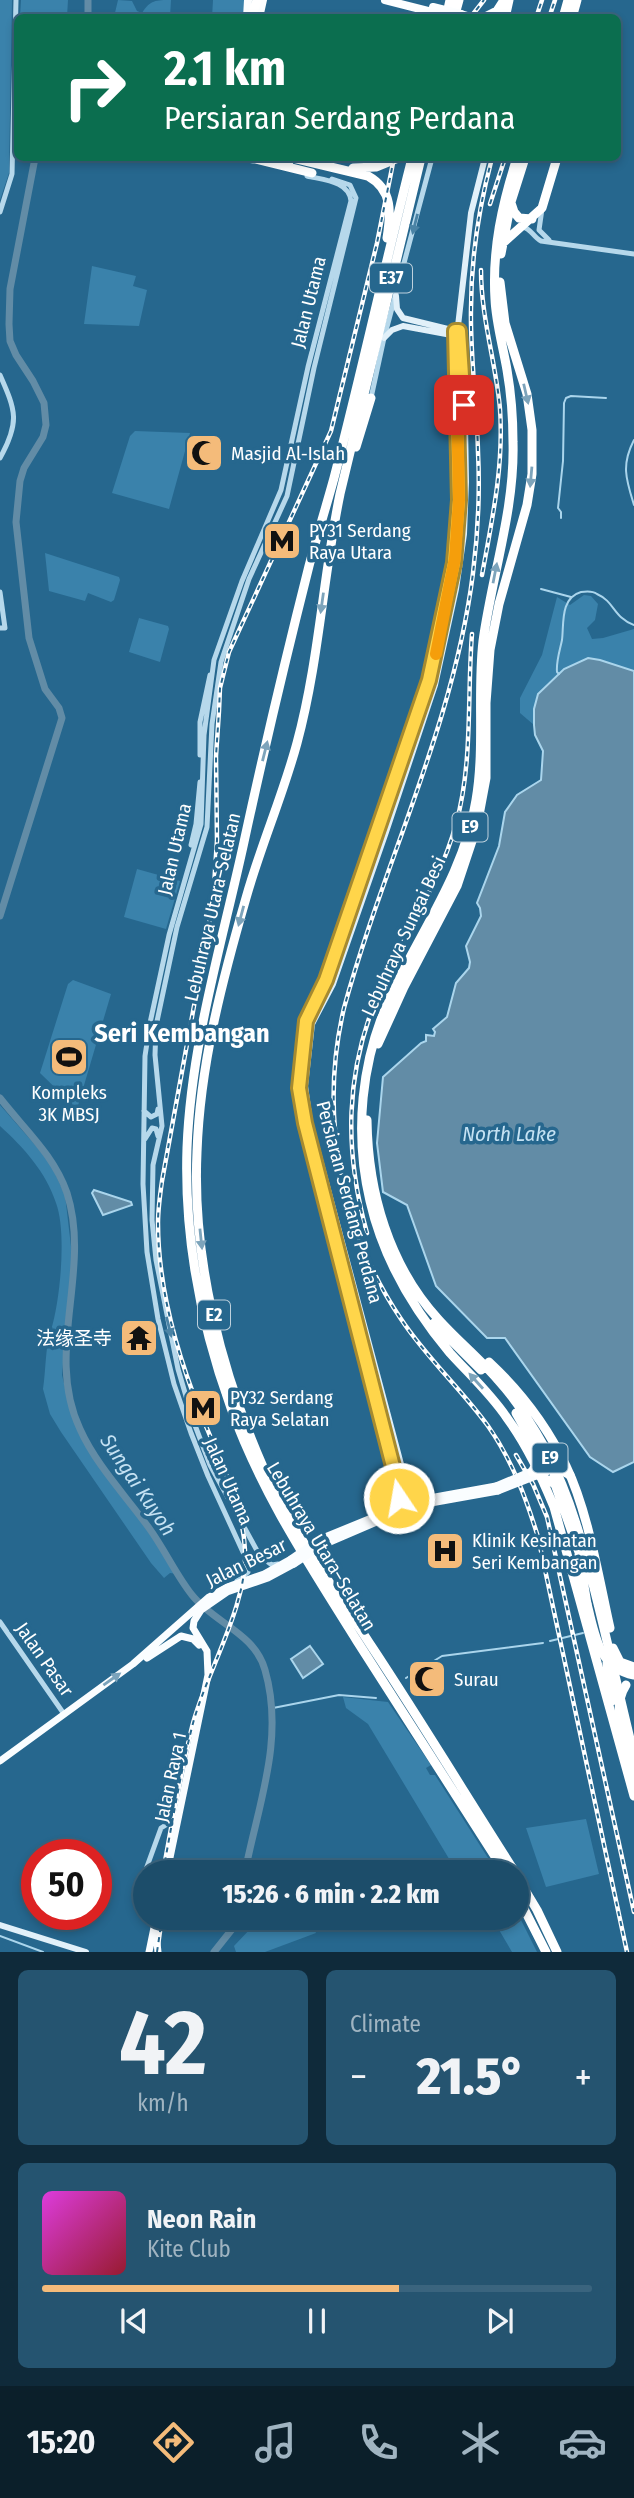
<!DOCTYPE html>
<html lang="en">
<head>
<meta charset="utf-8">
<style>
	:root { --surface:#1c4d6a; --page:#255470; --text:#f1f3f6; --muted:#a0b4c1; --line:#3a647e; --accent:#f4bb7a }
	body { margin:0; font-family:"Fira Sans Condensed","Noto Sans SC",sans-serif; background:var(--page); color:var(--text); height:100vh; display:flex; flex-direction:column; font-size:26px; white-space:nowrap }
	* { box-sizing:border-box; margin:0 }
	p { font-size:23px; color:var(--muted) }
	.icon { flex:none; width:38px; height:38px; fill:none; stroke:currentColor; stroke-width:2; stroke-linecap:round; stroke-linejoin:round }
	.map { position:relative; height:1952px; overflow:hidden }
	.sheet { display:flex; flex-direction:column; gap:18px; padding:18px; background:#0f2a3a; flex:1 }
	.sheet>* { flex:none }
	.top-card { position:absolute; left:14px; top:14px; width:607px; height:147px; border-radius:10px; box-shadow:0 4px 10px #0003,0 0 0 2px var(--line); background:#0b6e4f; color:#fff; overflow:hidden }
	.speed { position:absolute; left:21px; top:1839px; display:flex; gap:14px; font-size:35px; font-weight:700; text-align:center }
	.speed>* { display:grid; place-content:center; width:91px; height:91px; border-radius:50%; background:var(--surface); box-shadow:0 4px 10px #0003,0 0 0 2px var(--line); line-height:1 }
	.speed .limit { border:10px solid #d22; background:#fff; color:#111 }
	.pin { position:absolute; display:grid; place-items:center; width:60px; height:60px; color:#fff; margin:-30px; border-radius:14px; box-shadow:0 4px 10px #0006 }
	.me { position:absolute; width:77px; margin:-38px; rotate:348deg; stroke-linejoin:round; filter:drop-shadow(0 0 5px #0008) }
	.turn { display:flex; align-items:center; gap:24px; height:147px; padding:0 35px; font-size:32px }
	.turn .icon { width:91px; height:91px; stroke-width:2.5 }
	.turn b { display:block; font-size:49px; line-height:60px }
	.big { font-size:52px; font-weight:800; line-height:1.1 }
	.sheet .widget { flex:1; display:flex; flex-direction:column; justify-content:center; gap:10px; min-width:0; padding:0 24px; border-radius:10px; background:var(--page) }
	.sheet .dial { align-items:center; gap:0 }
	.dial b { font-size:91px; line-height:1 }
	.song { display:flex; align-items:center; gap:21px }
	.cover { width:84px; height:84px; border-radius:10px; background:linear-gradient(135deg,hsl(300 70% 55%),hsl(350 70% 35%)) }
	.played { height:7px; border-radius:4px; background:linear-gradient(90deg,var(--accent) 65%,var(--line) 65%) }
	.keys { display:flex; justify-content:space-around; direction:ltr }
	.heat { display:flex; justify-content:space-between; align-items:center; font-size:38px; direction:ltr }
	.sheet .tiles { flex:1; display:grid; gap:18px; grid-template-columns:1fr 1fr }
	.widget:last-child { grid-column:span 2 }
	.trip { position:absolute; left:133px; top:1860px; width:396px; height:70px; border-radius:35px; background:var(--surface); box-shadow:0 4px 10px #0003,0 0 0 2px var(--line); font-weight:800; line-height:70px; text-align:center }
	.dock { display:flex; height:112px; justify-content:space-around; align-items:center; background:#0b1f2a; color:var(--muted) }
	.dock .icon { width:49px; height:49px }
	.dock .active { color:var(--accent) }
	.dock b { font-size:32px; color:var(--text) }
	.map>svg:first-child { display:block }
	.green { fill:#3a82ab }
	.water { fill:#628ca6; stroke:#aad5ec; stroke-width:2 }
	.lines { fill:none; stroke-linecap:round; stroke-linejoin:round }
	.stream { stroke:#aad5ec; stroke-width:2 }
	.river { stroke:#628ca6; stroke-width:7 }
	.tertiary { stroke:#b6d8eb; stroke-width:5 }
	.secondary { stroke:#e1f0f9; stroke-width:6 }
	.primary { stroke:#fafdff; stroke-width:7 }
	.trunk { stroke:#fcfeff; stroke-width:8 }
	.motorway { stroke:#fff; stroke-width:9 }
	.rail-casing { stroke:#fff; stroke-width:4.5 }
	.rail { stroke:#26678e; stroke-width:2; stroke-dasharray:5; stroke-linecap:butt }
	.primary-bridge { stroke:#fafdff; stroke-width:7 }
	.trunk-bridge { stroke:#fcfeff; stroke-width:8 }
	.motorway-bridge { stroke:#fff; stroke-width:9 }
	.oneway { fill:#4a83a5 }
	.oneway2 { fill:#7da4bb }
	.oneway3 { fill:#7ba3bb }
	.route-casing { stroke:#a68a30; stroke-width:18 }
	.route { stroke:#ffd54a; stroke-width:12 }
	.slow { stroke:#f59e0b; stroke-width:12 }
	.labels { text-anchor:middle; stroke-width:7; stroke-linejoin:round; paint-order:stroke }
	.shield { fill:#26678e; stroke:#bed1dd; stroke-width:2 }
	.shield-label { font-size:18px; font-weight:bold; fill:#fff }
	.street-label { font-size:19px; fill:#fff; stroke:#26678e }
	.poi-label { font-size:19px; fill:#fff; stroke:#26678e; text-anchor:start }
	.water-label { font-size:21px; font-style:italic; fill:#c5e2f3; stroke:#26678e }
	.district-label { font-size:26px; font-weight:bold; fill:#fff; stroke:#26678e }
</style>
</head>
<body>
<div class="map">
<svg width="634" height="1952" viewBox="0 0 634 1952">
	<rect width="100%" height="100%" fill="#26678e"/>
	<path class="green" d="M0 0H12L9 173 0 200Z
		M21 0H68L67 17H20Z
		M118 0 132 1 137 11 142 13C150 0 156 0 171 0L170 17H114Z
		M213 0H244V17L212 18Z
		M92 266 136 276 133 286 147 290 139 326 84 324Z
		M135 431 190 433 169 509 112 493 130 436Z
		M45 553 119 577 120 580 114 600 111 602 88 593 85 601 49 591Z
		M584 595 591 596 598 604 595 620 587 628 592 639 603 638 634 629V671L600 660 564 669 545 688 534 709V725L520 713V698L542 655 557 597 570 605Z
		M139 618 168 626 169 629 160 662 129 652Z
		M137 869 180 881 166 929 124 917Z
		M73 980 111 994 77 1109 40 1073 68 984Z
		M0 1105 43 1154 53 1169 65 1195 72 1255 62 1375 70 1408 81 1437 178 1574 170 1573 164 1578 151 1563 61 1432 50 1414 43 1389C46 1370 45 1348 51 1330 60 1302 67 1232 56 1203 46 1172 24 1148 0 1126Z
		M343 1697 388 1702 431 1765 426 1768 430 1775H435L497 1872H457L368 1724 346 1708Z
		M586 1819 599 1874 546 1887 526 1828Z
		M516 1910 537 1952H512L492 1918H516Z
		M254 1918H310L316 1933 265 1952H236L234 1946 252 1927Z"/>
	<path class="water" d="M588 658 600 660 634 671V1462L613 1472 590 1457 505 1338H487L436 1286 407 1205 383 1192 377 1143 383 1077 421 1043 426 1041V1035L434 1036 435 1032 433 1029 447 1017 456 983 469 968 470 962 466 946 481 916 480 908 477 903 499 846 505 812 517 795 541 780 543 751 535 735 534 725V709L538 694 564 669Z
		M94 1190 131 1202 132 1205 103 1215 92 1193Z
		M310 1646 323 1664 303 1678 291 1659Z"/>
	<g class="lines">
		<path class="stream" d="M634 440C621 465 626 479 634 505
			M561 518V512L558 508 563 461 564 403 566 398 571 396 606 398
			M541 589 571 597
			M559 674 557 672C556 661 560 650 562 640 564 624 560 598 581 592 587 591 593 591 597 594 615 602 613 617 634 625
			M550 1641 583 1633
			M406 1678 442 1656 543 1643
			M273 1708 339 1695 376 1698
			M0 1936 43 1952"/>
		<path class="river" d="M88 0V18
			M0 916 62 718 59 708 45 689 29 638 16 522 20 481 24 468 43 437 46 425 44 403 33 381 16 355 10 341 9 324 10 289 35 158
			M0 1098C24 1129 54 1155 67 1193 92 1271 44 1353 80 1429 96 1465 126 1496 149 1528 165 1550 176 1575 192 1595 214 1623 255 1633 265 1670 285 1739 258 1805 245 1872
			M214 1952 241 1918"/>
		<path class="tertiary" d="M238 158 253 161
			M542 209 539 230 549 240
			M0 212 12 174 16 0
			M522 227C531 228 533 237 541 241L634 254
			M0 375C16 411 20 422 0 458
			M371 398 384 338 432 158
			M0 592 5 628H0
			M200 755V722L210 675
			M191 845 196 824 200 782
			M144 1111 151 1117 157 1114 158 1109
			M145 1139 152 1128 156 1129 158 1136
			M278 1564 272 1565 260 1556 210 1465 193 1420 178 1369 156 1260 152 1220 153 1165 162 1126 155 1055 156 1026 177 927 207 827 212 724 221 662 249 579 287 496 314 368 356 198 350 185 332 179
			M237 1581 248 1572V1563L208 1476 191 1433 174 1384 158 1319 147 1252 143 1184 145 1056 150 1023 169 935 201 824 204 735 214 660 242 581 281 490 308 367 351 201C349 181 323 180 307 176
			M0 1622 64 1714
			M145 1872 161 1828 177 1818
			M143 1891 141 1885 145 1873"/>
		<path class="secondary" d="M396 296 397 309 403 318 456 331
			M384 338 392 330 403 326 457 336
			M428 1496 412 1492 406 1483 310 1122 305 1086 312 1024 333 984 386 832 435 685 456 589 464 534 466 482 465 422 458 326 471 213 485 158
			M390 1510 399 1498V1493L305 1123 299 1088 306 1021 326 980 429 680 454 563 459 500 455 331
			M0 1925 86 1952"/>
		<path class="primary" d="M320 1539 413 1501 496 1486
			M323 1545 414 1506 498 1491
			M147 1658 181 1636 193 1639 199 1645
			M0 1761 133 1664 209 1597 227 1587 264 1574 291 1559
			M167 1872 208 1675 207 1651 193 1628 194 1621 201 1610 227 1592 268 1578 294 1564
			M156 1933 158 1952
			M149 1952 156 1918"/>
		<path class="trunk" d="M385 0 432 12
			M461 14 474 18
			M247 18 248 0
			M259 18 263 0
			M268 158 289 163"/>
		<path class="motorway" d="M251 18 257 0
			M446 18 450 0
			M454 18 459 0
			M483 18 497 11 504 0
			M505 18 509 0
			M563 18 568 0
			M572 18 577 0
			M251 158 312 173
			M293 158 368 176C393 190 391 213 387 238
			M412 158C385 264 362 371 334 478 326 507 317 536 309 566 286 657 264 750 244 842 222 943 191 1044 187 1148 184 1236 201 1325 231 1408 262 1494 309 1564 357 1641 406 1718 456 1795 505 1872
			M421 158 340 494C323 576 319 662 297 743 283 795 261 845 246 898 222 981 200 1065 197 1152 192 1259 221 1372 264 1469 292 1532 335 1589 372 1647 421 1721 467 1797 515 1872
			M517 158C502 204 492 250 495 299 496 323 503 346 507 370 511 393 513 418 513 442 515 509 492 575 483 641 477 694 485 747 476 800 465 872 420 932 390 997 361 1061 354 1133 370 1201 383 1258 413 1309 450 1353 469 1374 491 1394 507 1418 527 1445 541 1476 554 1507L634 1796
			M353 168 376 167 398 158
			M511 203 514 212 519 218 532 219
			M503 243 542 208 557 158
			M501 254 511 202 525 158
			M356 447 371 398
			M378 1044 404 987 457 886 477 826 486 778V703L490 650 499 604 527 505 532 474V430L527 394 505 323 500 282
			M367 1120C368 1192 389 1266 439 1320 458 1341 480 1359 498 1380 517 1401 533 1426 546 1450 571 1498 584 1548 597 1600 610 1652 621 1703 634 1755
			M434 1323 481 1370
			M489 1362C520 1391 548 1428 566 1466 588 1511 599 1579 610 1628
			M516 1413 536 1448
			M555 1484 581 1558
			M579 1555 587 1604
			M613 1648 620 1662 634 1667
			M607 1663 612 1701
			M516 1875 537 1910 557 1952
			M516 1893 546 1952"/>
		<defs>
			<path id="rail" d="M470 18 484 0
				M536 18 542 0
				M549 18 555 0
				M492 158C479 207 471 257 471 309 470 356 477 404 478 452 480 492 478 533 473 573 454 725 384 862 344 1008 319 1114 340 1229 401 1319 426 1357 461 1389 488 1426 512 1460 526 1498 538 1537L627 1952
				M490 204 505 158
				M481 270C481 318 496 363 500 409 504 466 492 520 482 575
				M367 1233C344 1150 345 1074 378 994 403 935 439 886 456 824 473 763 467 697 472 634
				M516 1455 533 1484 547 1517 634 1912
				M163 1872C172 1824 180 1775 192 1727 206 1672 248 1606 245 1550 243 1503 218 1457 201 1414 177 1354 158 1288 158 1223 158 1209 160 1195 162 1181L213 902 217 840 216 756 219 711 220 688 229 652 331 431 377 243 394 158
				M157 1952 162 1918"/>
		</defs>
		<use href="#rail" class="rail-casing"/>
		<use href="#rail" class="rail"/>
		<path class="primary-bridge" d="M496 1486 546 1465 550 1466 549 1471 498 1491
			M291 1559 320 1539
			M294 1564 323 1545"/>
		<path class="trunk-bridge" d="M433 7 461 14"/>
		<path class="motorway-bridge" d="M536 1448 541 1457 549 1459 553 1456 555 1445
			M532 1472 537 1463V1450
			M538 1475 555 1484
			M555 1484 554 1476 558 1471H563L570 1475
			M587 1604C595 1634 598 1668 634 1675
			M626 1685C609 1711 627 1748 634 1775"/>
	</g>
	<defs><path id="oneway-solid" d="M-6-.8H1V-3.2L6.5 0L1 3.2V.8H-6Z" transform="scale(1.75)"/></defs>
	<g class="oneway">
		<use href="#oneway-solid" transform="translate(415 224) rotate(104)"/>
		<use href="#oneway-solid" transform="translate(169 1327) rotate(76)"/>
	</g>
	<g class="oneway2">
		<use href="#oneway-solid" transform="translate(526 394) rotate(77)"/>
		<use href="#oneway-solid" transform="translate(531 477) rotate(95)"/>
		<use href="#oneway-solid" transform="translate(495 573) rotate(-79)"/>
		<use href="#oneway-solid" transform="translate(322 603) rotate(98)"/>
		<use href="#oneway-solid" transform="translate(265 751) rotate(-76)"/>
		<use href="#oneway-solid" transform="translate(241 916) rotate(105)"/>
		<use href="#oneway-solid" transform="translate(201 1239) rotate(84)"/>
		<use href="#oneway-solid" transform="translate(476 1381) rotate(-132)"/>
	</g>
	<use class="oneway3" href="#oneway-solid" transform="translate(112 1679) rotate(-35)"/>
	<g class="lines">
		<defs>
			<path id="route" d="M399 1498 398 1486 305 1123 299 1088 306 1021 326 980 429 680 454 563 459 500 455 331H459L464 405"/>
		</defs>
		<use href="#route" class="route-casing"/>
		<use href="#route" class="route"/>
		<path class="slow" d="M436 654 455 558 459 500 457 399"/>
	</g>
	<defs>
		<symbol id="mosque-square" viewBox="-11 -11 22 22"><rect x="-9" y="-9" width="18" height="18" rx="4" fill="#f4bb7a" stroke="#26678e"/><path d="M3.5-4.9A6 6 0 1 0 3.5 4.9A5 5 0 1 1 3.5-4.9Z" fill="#111"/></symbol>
		<symbol id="metro-square" viewBox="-11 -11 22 22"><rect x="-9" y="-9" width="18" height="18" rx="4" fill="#f4bb7a" stroke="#26678e"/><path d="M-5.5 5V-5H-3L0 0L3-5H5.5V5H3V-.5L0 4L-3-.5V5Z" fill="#111"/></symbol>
		<symbol id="stadium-square" viewBox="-11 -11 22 22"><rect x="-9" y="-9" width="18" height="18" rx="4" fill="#f4bb7a" stroke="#26678e"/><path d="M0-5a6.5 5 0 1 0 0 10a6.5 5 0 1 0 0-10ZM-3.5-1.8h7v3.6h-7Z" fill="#111"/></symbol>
		<symbol id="temple-square" viewBox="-11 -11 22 22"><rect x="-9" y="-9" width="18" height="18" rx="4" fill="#f4bb7a" stroke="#26678e"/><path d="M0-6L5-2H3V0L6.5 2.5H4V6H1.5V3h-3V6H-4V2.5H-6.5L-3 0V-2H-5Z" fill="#111"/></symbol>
		<symbol id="hospital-square" viewBox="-11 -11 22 22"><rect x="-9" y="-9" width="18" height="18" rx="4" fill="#f4bb7a" stroke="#26678e"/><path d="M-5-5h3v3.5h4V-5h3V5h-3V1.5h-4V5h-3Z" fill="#111"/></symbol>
	</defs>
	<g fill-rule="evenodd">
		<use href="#mosque-square" x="182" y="431" width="44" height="44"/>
		<use href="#metro-square" x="260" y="519" width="44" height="44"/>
		<use href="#stadium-square" x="47" y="1035" width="44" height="44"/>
		<use href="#temple-square" x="117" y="1316" width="44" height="44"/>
		<use href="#metro-square" x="181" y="1386" width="44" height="44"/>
		<use href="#hospital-square" x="423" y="1529" width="44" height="44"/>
		<use href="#mosque-square" x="405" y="1657" width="44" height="44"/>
	</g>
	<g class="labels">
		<g class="shield">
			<rect x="370" y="263.5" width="42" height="29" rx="5"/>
			<rect x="452.5" y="812.5" width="35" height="29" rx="5"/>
			<rect x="198" y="1300.5" width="32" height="29" rx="5"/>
			<rect x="532.5" y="1443.5" width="35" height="29" rx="5"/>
		</g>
		<g class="shield-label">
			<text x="391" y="284">E37</text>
			<text x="470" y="833">E9</text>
			<text x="214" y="1321">E2</text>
			<text x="550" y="1464">E9</text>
		</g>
		<g class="street-label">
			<text transform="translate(308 302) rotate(-76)" y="7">Jalan Utama</text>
			<text transform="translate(174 849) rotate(-77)" y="7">Jalan Utama</text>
			<text transform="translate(212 907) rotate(-77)" y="7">Lebuhraya Utara–Selatan</text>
			<text transform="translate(403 936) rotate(-65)" y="7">Lebuhraya Sungai Besi</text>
			<text transform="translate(350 1202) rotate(75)" y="7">Persiaran Serdang Perdana</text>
			<text transform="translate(229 1481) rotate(66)" y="7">Jalan Utama</text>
			<text transform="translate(322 1546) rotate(59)" y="7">Lebuhraya Utara–Selatan</text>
			<text transform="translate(246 1562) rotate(-26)" y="7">Jalan Besar</text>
			<text transform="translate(45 1659) rotate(55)" y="7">Jalan Pasar</text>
			<text transform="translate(170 1777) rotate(-78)" y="7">Jalan Raya 1</text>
		</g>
		<g class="poi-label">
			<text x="231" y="460">Masjid Al-Islah</text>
			<text x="309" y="537">PY31 Serdang<tspan x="309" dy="22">Raya Utara</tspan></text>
			<text x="69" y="1099" text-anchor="middle">Kompleks<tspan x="69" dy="22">3K MBSJ</tspan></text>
			<text x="112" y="1345" text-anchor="end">法缘圣寺</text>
			<text x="230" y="1404">PY32 Serdang<tspan x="230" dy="22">Raya Selatan</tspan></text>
			<text x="472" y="1547">Klinik Kesihatan<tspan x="472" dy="22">Seri Kembangan</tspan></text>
			<text x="454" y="1686">Surau</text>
		</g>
		<g class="water-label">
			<text x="509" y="1141">North Lake</text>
			<text transform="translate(138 1485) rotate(56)" y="7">Sungai Kuyoh</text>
		</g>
		<g class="district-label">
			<text x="182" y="1042">Seri Kembangan</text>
		</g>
	</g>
</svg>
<div class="speed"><div class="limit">50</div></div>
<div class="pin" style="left:464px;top:405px;background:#d93025"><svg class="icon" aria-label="arrive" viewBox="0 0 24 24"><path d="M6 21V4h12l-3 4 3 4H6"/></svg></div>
<svg class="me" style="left:399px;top:1498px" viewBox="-20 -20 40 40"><circle r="17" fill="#ffd54a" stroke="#fff" stroke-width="3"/><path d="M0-11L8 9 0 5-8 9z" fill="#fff"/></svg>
<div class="trip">15:26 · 6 min · 2.2 km</div>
<div class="top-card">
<div class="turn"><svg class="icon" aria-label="right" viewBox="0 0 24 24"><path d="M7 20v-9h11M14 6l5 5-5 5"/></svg><div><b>2.1 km</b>Persiaran Serdang Perdana</div></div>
</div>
</div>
<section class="sheet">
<div class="tiles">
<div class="widget dial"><b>42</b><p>km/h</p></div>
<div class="widget"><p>Climate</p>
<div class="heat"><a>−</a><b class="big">21.5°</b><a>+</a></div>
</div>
<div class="widget">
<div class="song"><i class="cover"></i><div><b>Neon Rain</b><p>Kite Club</p></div></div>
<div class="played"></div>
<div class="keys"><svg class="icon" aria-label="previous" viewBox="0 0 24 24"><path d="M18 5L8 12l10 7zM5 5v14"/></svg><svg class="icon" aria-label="pause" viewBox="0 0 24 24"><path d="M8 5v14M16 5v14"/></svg><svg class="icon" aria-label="next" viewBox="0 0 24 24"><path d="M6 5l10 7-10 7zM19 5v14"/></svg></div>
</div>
</div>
</section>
<nav class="dock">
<b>15:20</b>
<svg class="icon active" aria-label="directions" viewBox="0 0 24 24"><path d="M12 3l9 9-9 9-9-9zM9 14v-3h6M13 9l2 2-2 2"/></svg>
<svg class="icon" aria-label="music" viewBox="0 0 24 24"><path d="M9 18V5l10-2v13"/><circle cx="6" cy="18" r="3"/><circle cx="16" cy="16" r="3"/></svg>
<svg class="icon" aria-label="phone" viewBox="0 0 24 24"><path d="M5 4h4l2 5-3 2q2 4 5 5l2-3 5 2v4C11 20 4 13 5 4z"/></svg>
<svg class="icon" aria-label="climate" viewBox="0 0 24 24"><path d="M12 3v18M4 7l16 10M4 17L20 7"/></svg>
<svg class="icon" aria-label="car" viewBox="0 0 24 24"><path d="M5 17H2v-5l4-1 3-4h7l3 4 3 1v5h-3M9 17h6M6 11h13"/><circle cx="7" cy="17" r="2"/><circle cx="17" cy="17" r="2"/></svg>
</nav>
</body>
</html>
